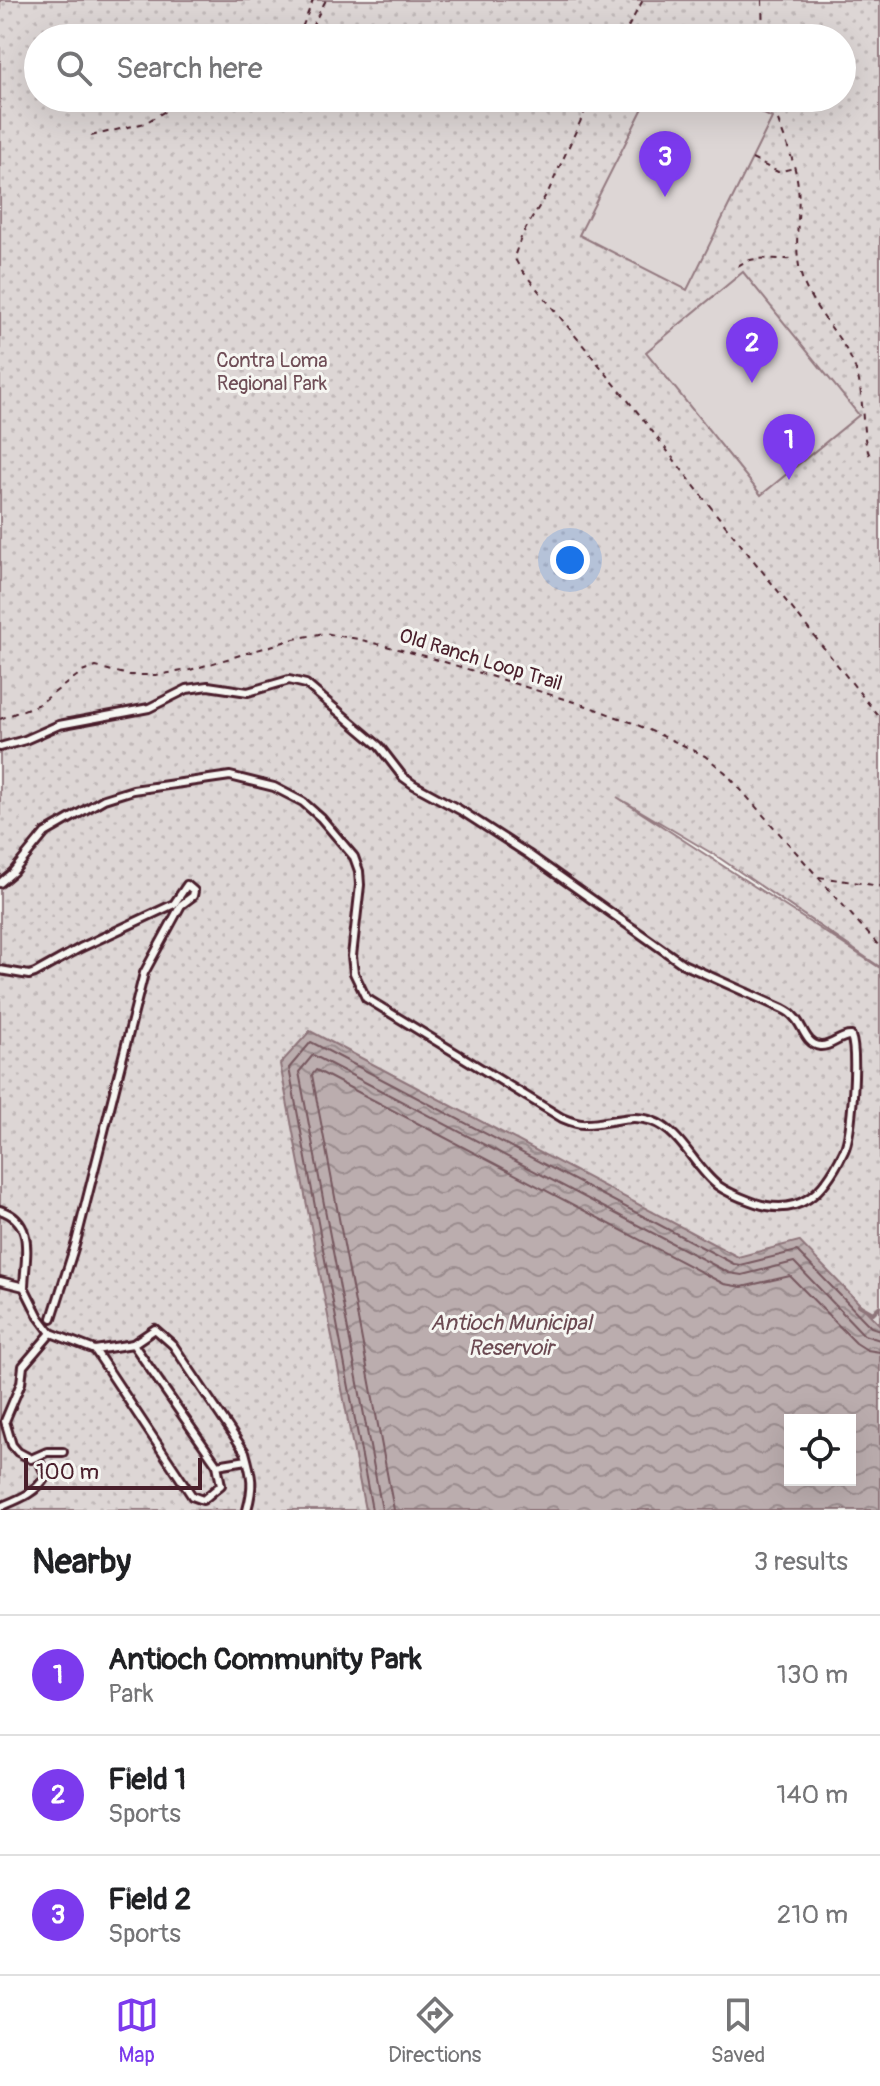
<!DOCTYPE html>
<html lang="en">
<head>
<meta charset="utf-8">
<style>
  body { margin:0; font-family:Pangolin,sans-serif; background:#f2f2f2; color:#202124 }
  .controls { position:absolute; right:24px; bottom:24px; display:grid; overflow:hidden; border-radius:0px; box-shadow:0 8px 32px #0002 }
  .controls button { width:72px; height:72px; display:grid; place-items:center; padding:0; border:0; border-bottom:2px solid #e0e0e0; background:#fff; color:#202124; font:40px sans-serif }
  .scale { position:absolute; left:24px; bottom:20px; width:178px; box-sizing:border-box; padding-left:8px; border:4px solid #4a1f2b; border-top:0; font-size:22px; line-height:28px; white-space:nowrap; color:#4a1f2b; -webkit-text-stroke:6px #f6f6f2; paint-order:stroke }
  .you { position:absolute; left:570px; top:560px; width:28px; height:28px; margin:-20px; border:6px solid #fff; border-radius:50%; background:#1a73e8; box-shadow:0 0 0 12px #1a73e833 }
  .badge { display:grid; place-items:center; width:52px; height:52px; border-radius:50%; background:#7c3aed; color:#fff; font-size:26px; font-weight:700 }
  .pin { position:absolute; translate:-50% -66px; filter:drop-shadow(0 2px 4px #0008) }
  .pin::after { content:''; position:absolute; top:42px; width:28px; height:24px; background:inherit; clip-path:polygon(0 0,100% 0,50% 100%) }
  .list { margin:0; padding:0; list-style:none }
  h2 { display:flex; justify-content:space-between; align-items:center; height:104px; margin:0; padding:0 32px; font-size:34px }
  h2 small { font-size:26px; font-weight:400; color:#757577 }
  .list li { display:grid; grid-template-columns:52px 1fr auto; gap:24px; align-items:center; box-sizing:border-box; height:120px; padding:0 32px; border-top:2px solid #e0e0e0 }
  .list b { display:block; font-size:30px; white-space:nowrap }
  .list p { margin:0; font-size:26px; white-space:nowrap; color:#757577 }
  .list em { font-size:26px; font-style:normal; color:#757577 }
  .icon { flex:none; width:44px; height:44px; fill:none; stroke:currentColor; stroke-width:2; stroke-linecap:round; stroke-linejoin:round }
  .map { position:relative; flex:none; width:880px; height:1510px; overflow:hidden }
  .search { position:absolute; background:#fff; box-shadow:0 8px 32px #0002; left:24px; right:24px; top:24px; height:88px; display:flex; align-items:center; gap:20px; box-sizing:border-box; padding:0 28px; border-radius:44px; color:#757577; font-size:30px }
  .sheet { height:464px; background:#fff }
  nav { display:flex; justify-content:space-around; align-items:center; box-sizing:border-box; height:112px; border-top:2px solid #e0e0e0; background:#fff; font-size:22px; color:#757577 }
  nav a { display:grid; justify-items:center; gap:4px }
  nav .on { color:#7c3aed }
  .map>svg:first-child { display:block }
</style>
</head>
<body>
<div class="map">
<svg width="880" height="1510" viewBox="0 0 880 1510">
  <defs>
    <pattern id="grass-dots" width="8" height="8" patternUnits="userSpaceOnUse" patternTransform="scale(2)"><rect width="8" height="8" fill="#ddd6d5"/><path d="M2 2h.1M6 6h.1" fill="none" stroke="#bfb7b7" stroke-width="1.8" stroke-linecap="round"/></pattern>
    <pattern id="water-waves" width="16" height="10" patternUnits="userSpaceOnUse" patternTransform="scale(2)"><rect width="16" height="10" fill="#bbadae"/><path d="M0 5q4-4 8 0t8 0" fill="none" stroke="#9a8c8e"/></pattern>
  </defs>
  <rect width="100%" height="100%" fill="#f6f6f2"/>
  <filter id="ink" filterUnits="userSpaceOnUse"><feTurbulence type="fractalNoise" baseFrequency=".0125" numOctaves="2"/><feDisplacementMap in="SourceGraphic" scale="16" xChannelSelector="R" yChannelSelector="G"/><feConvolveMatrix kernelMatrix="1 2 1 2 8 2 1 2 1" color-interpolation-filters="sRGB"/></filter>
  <g filter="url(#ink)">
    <!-- grass -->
    <path fill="url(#grass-dots)" stroke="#947a80" stroke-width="2" fill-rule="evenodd" d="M0,0H880V967L718,857L617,797L880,968V1510H0ZM38,38H842V98H38ZM790,1420H850V1480H790Z"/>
    <!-- pitch -->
    <g fill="#ddd6d5" stroke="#947a80" stroke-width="2">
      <path d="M648,98H733L772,118L687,290L579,235Z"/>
      <path d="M743,272L859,415L761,495L646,352Z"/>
    </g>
    <!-- water -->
    <path fill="url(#water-waves)" stroke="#8e747a" stroke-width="2" fill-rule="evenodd" d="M310,1031L738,1257L799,1241L880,1325V1510H365L280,1064ZM790,1420H850V1480H790Z"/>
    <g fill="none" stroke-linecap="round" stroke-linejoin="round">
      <!-- shore -->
      <g stroke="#77585f" stroke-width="2">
        <path d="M372,1510L289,1068L311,1042L734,1264L740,1265L797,1251L871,1327L880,1330"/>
        <path d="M382,1510L299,1072L313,1055L729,1273L742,1275L794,1262L864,1335L880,1340"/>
        <path d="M394,1510L312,1075L316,1070L724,1284L742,1287L790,1276L856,1343L867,1350L880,1352"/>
      </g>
      <!-- stream -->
      <path stroke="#8e747a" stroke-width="4" d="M859,1305L873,1313L880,1306"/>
      <!-- service casing -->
      <g stroke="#4a1f2b" stroke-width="12">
        <g id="service">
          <path d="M0,747L25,740L59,725L149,708L187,689L208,686L248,692L289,680L306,684L379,746L403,777L414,785L460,810L528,854L683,964L783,1009C787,1011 791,1013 794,1017C803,1025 805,1044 820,1046C832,1047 840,1035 851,1036C858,1053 852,1134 844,1151C824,1193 799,1220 750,1201C739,1197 727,1192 717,1185C694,1167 681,1131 652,1121C629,1113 608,1124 586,1124C578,1125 569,1121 562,1118L366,998L354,973L352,956L360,885L359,871L354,857L321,818L303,802L274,787L230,776L133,790L104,799L45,833L13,872L0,883"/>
          <path d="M0,970L29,975L35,973L80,948L174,904L187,885L194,891L193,896L181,905L144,973L76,1242L52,1318"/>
          <path d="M0,1210C36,1222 25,1256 24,1287"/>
          <path d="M0,1281L24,1287L39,1317L51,1333L95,1350"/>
          <path d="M51,1333L23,1366L21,1383L5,1421L12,1445L18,1452L31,1459L47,1452H63"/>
          <path d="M133,1344L217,1465"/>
          <path d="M247,1460L217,1465L221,1485L203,1500L192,1496L95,1350L133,1344L155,1329L173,1345L245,1452C252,1477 254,1485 247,1510"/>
          <path d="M0,1507C19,1499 35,1494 46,1476L40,1463"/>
        </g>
      </g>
      <!-- path -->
      <g stroke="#4a1f2b" stroke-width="2" stroke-dasharray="6 6" stroke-linecap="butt">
        <path d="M762,0L763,38"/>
        <path d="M298,38L313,0"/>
        <path d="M306,38L326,0"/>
        <path d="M622,38L643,0"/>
        <path d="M591,98L549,190L522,235L514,257L520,268L639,414L705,500L880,718"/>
        <path d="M771,98C778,128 795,156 798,186C801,217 792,247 802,278C814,314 846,337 857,374C865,398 860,439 871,458"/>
        <path d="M91,136L145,123L181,102L199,98"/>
        <path d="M752,159L778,172L794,168"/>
        <path d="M738,266C755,253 777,262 796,258"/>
        <path d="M0,719L39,704L82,672L96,667L129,675H156L190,670L294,639L324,633L358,639L425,656L587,706L633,723L685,746L705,756L725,772L880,947"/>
        <path d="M819,877L880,886"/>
      </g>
      <!-- service -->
      <use href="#service" stroke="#f6f6f2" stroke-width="6"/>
    </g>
  </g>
  <g text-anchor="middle" stroke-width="6" stroke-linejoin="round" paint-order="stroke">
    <!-- park labels -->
    <g font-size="20" fill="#6f4d56" stroke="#f6f6f2">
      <text x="272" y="367">Contra Loma<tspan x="272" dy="23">Regional Park</tspan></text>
    </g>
    <!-- street labels -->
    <g font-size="20" fill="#4a1f2b" stroke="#f6f6f2">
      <text transform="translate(481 659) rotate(17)" y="7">Old Ranch Loop Trail</text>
    </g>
    <!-- water labels -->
    <g font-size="22" font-style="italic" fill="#6c4a52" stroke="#f6f6f2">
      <text x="511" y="1330">Antioch Municipal<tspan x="511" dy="25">Reservoir</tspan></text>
    </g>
  </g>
</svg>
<div class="controls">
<button><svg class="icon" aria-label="locate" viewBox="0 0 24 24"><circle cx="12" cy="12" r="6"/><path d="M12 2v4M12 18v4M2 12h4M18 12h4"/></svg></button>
</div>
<div class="scale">100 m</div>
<div class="you"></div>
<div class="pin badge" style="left:789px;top:480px">1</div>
<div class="pin badge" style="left:752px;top:383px">2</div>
<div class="pin badge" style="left:665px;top:197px">3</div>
<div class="search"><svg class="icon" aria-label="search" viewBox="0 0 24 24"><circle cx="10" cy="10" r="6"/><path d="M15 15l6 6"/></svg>Search here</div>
</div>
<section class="sheet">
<h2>Nearby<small>3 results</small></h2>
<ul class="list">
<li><span class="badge">1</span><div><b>Antioch Community Park</b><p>Park</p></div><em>130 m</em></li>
<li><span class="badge">2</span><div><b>Field 1</b><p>Sports</p></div><em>140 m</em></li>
<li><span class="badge">3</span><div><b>Field 2</b><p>Sports</p></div><em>210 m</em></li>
</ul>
</section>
<nav>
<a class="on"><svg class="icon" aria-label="map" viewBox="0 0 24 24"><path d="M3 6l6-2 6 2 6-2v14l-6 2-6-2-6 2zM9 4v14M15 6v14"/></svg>Map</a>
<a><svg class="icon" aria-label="directions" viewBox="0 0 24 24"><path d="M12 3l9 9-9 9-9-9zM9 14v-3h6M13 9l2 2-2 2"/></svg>Directions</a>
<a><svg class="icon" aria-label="saved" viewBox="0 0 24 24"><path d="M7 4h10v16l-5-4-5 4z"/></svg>Saved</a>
</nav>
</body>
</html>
